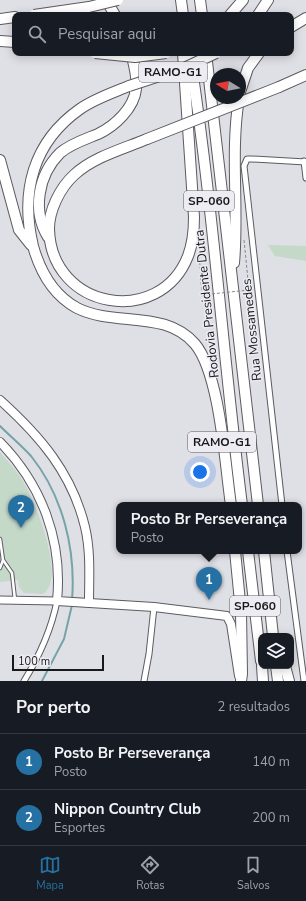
<!DOCTYPE html>
<html lang="pt">
<head>
<meta charset="utf-8">
<style>
  body { margin:0; font-family:"Nunito Sans",sans-serif; background:#242831; color:#f1f3f6 }
  .controls { position:absolute; right:12px; bottom:12px; display:grid; overflow:hidden; border-radius:8px; box-shadow:0 2px 10px #0003 }
  .controls button { width:36px; height:36px; display:grid; place-items:center; padding:0; border:0; border-bottom:1px solid #363941; background:#171b24; color:#f1f3f6; font:20px sans-serif }
  .compass { position:absolute; left:210px; top:68px; width:36px; height:36px; border-radius:50%; background:#171b24; box-shadow:0 2px 10px #0003; rotate:280deg }
  .scale { position:absolute; left:12px; bottom:10px; width:92px; box-sizing:border-box; padding-left:4px; border:2px solid #19191c; border-top:0; font-size:11px; line-height:14px; white-space:nowrap; color:#19191c; -webkit-text-stroke:3px #edecf3; paint-order:stroke }
  .you { position:absolute; left:200px; top:472px; width:14px; height:14px; margin:-10px; border:3px solid #fff; border-radius:50%; background:#1a73e8; box-shadow:0 0 0 6px #1a73e833 }
  .badge { display:grid; place-items:center; width:26px; height:26px; border-radius:50%; background:#2671a4; color:#fff; font-size:13px; font-weight:700 }
  .pin { position:absolute; translate:-50% -33px; filter:drop-shadow(0 1px 2px #0008) }
  .pin::after { content:''; position:absolute; top:21px; width:14px; height:12px; background:inherit; clip-path:polygon(0 0,100% 0,50% 100%) }
  .popup { position:absolute; left:116px; top:502px; width:186px; height:52px; box-sizing:border-box; display:grid; place-content:center; border-radius:8px; background:#171b24; filter:drop-shadow(0 1px 3px #0005); font-size:13px; white-space:nowrap; color:#9ea1a6 }
  .popup b { font-size:15px; color:#f1f3f6 }
  .popup::after { content:''; position:absolute; left:50%; top:100%; margin-left:-8px; border:8px solid transparent; border-top-color:#171b24 }
  .list { margin:0; padding:0; list-style:none }
  h2 { display:flex; justify-content:space-between; align-items:center; height:52px; margin:0; padding:0 16px; font-size:17px }
  h2 small { font-size:13px; font-weight:400; color:#9ea1a6 }
  .list li { display:grid; grid-template-columns:26px 1fr auto; gap:12px; align-items:center; box-sizing:border-box; height:56px; padding:0 16px; border-top:1px solid #363941 }
  .list b { display:block; font-size:15px; white-space:nowrap }
  .list p { margin:0; font-size:13px; white-space:nowrap; color:#9ea1a6 }
  .list em { font-size:13px; font-style:normal; color:#9ea1a6 }
  .icon { flex:none; width:22px; height:22px; fill:none; stroke:currentColor; stroke-width:2; stroke-linecap:round; stroke-linejoin:round }
  .map { position:relative; flex:none; width:306px; height:681px; overflow:hidden }
  .search { position:absolute; background:#171b24; box-shadow:0 2px 10px #0003; left:12px; right:12px; top:12px; height:44px; display:flex; align-items:center; gap:10px; box-sizing:border-box; padding:0 14px; border-radius:8px; color:#9ea1a6; font-size:15px }
  .sheet { height:164px; background:#171b24 }
  nav { display:flex; justify-content:space-around; align-items:center; box-sizing:border-box; height:56px; border-top:1px solid #363941; background:#171b24; font-size:11px; color:#9ea1a6 }
  nav a { display:grid; justify-items:center; gap:2px }
  nav .on { color:#2671a4 }
  .map>svg:first-child { display:block }
</style>
</head>
<body>
<div class="map">
<svg width="306" height="681" viewBox="0 0 306 681">
  <rect width="100%" height="100%" fill="#dfdfe6"/>
  <!-- green -->
  <g fill="#c5d9c9">
    <path d="M268,245L306,246V261L275,256Z"/>
    <path d="M0,452C8,462 17,471 23,481C35,501 67,579 43,594L24,593L19,587L18,580L0,582Z"/>
  </g>
  <g fill="none" stroke-linecap="round" stroke-linejoin="round">
    <!-- stream -->
    <g stroke="#75a4a8" stroke-width="2">
      <path d="M0,426C10,436 22,446 31,456C63,496 76,550 72,600"/>
      <path d="M42,681L64,639L72,605"/>
    </g>
    <!-- lane casing -->
    <g stroke="#5c5b61" stroke-width="4.5">
      <g id="lane">
        <path d="M0,539L3,560L0,568"/>
        <path d="M3,560L12,573L15,600"/>
      </g>
    </g>
    <!-- street casing -->
    <g stroke="#5c5b61" stroke-width="7">
      <g id="street">
        <path d="M304,161L306,178"/>
        <path d="M282,505L244,166L247,159H252L306,162"/>
        <path d="M287,551L304,681"/>
        <path d="M24,681C40,655 51,631 57,601"/>
        <path d="M144,681L149,654L154,607"/>
      </g>
    </g>
    <!-- secondary casing -->
    <g stroke="#5c5b61" stroke-width="9">
      <path id="secondary" d="M0,600L57,601"/>
    </g>
    <!-- primary casing -->
    <g stroke="#5c5b61" stroke-width="10">
      <g id="primary">
        <path d="M0,400C40,436 72,473 85,527C91,552 89,578 89,603"/>
        <path d="M0,442C42,485 63,541 57,601L154,607L227,616L231,624L239,676"/>
      </g>
    </g>
    <!-- highway casing -->
    <g stroke="#5c5b61" stroke-width="12">
      <g id="highway">
        <path d="M106,0L115,15"/>
        <path d="M181,0L183,15"/>
        <path d="M200,0L202,15"/>
        <path d="M230,15L243,0"/>
        <path d="M258,15L268,0"/>
        <path d="M0,19L15,17"/>
        <path d="M291,27L306,18"/>
        <path d="M0,41L15,42"/>
        <path d="M206,53L258,505"/>
        <path d="M190,56C213,205 223,356 242,505"/>
        <path d="M129,86C112,93 94,99 80,109C33,142 20,192 33,246C40,271 53,295 77,308C115,327 165,309 195,344C220,374 225,465 231,505"/>
        <path d="M279,87L306,75"/>
        <path d="M240,92L248,68L259,53"/>
        <path d="M147,139C123,149 93,157 74,175C60,188 49,210 49,229C51,310 160,328 188,256C193,243 194,231 194,217L183,53"/>
        <path d="M0,160L19,230L31,245"/>
        <path d="M48,237C32,211 38,175 60,153C70,144 86,139 98,134C115,126 134,108 136,89C138,78 134,64 131,53"/>
        <path d="M234,263C239,208 230,153 239,98"/>
        <path d="M235,551L241,612L242,674L241,681"/>
        <path d="M248,551L261,661"/>
        <path d="M264,551L273,636"/>
        <path d="M262,666L263,681"/>
        <path d="M276,666L278,681"/>
        <path d="M285,666L289,681"/>
      </g>
    </g>
    <!-- path -->
    <g stroke="#86868b" stroke-width="1" stroke-dasharray="3 2" stroke-linecap="butt">
      <path d="M244,240L249,290"/>
      <path d="M199,252L202,295"/>
    </g>
    <!-- lane -->
    <use href="#lane" stroke="#fff" stroke-width="2.5"/>
    <!-- street -->
    <use href="#street" stroke="#fff" stroke-width="5"/>
    <!-- secondary -->
    <use href="#secondary" stroke="#fff" stroke-width="7"/>
    <!-- primary -->
    <use href="#primary" stroke="#fff" stroke-width="8"/>
    <!-- highway -->
    <use href="#highway" stroke="#fff" stroke-width="10"/>
    <!-- highway-bridge casing -->
    <g stroke="#5c5b61" stroke-width="12" stroke-linecap="butt">
      <g id="highway-bridge">
        <path d="M34,15L89,7L118,0"/>
        <path d="M95,53L135,57L166,53"/>
        <path d="M129,86L184,68L216,53"/>
        <path d="M147,139L279,87"/>
      </g>
    </g>
    <!-- path-bridge -->
    <path stroke="#86868b" stroke-width="1" stroke-dasharray="3 2" stroke-linecap="butt" d="M202,295L249,290"/>
    <!-- highway-bridge -->
    <use href="#highway-bridge" stroke="#fff" stroke-width="10"/>
  </g>
  <g text-anchor="middle" stroke-width="3" stroke-linejoin="round" paint-order="stroke">
    <!-- shield labels -->
    <g fill="#edecf3" stroke="#59585c" stroke-width="1">
      <rect x="139" y="62" width="68" height="20" rx="3"/>
      <rect x="184" y="191" width="50" height="20" rx="3"/>
      <rect x="188" y="432" width="68" height="20" rx="3"/>
      <rect x="230" y="596" width="50" height="20" rx="3"/>
    </g>
    <g font-size="12" font-weight="bold" fill="#19191c">
      <text x="173" y="76">RAMO-G1</text>
      <text x="209" y="205">SP-060</text>
      <text x="222" y="446">RAMO-G1</text>
      <text x="255" y="610">SP-060</text>
    </g>
    <!-- street labels -->
    <g font-size="13" fill="#19191c" stroke="#edecf3">
      <text transform="translate(206 304) rotate(-96)" y="5">Rodovia Presidente Dutra</text>
      <text transform="translate(251 330) rotate(-96)" y="5">Rua Mossamedes</text>
    </g>
  </g>
</svg>
<div class="controls">
<button><svg class="icon" aria-label="layers" viewBox="0 0 24 24"><path d="M12 4l9 5-9 5-9-5zM3 14l9 5 9-5"/></svg></button>
</div>
<svg class="compass" viewBox="-18 -18 36 36"><path d="M0-13l5 13h-10z" fill="#e53935"/><path d="M0 13l5-13h-10z" fill="#9ea1a6"/></svg>
<div class="scale">100 m</div>
<div class="you"></div>
<div class="pin badge" style="left:209px;top:600px">1</div>
<div class="popup"><b>Posto Br Perseverança</b>Posto</div>
<div class="pin badge" style="left:21px;top:528px">2</div>
<div class="search"><svg class="icon" aria-label="search" viewBox="0 0 24 24"><circle cx="10" cy="10" r="6"/><path d="M15 15l6 6"/></svg>Pesquisar aqui</div>
</div>
<section class="sheet">
<h2>Por perto<small>2 resultados</small></h2>
<ul class="list">
<li><span class="badge">1</span><div><b>Posto Br Perseverança</b><p>Posto</p></div><em>140 m</em></li>
<li><span class="badge">2</span><div><b>Nippon Country Club</b><p>Esportes</p></div><em>200 m</em></li>
</ul>
</section>
<nav>
<a class="on"><svg class="icon" aria-label="map" viewBox="0 0 24 24"><path d="M3 6l6-2 6 2 6-2v14l-6 2-6-2-6 2zM9 4v14M15 6v14"/></svg>Mapa</a>
<a><svg class="icon" aria-label="directions" viewBox="0 0 24 24"><path d="M12 3l9 9-9 9-9-9zM9 14v-3h6M13 9l2 2-2 2"/></svg>Rotas</a>
<a><svg class="icon" aria-label="saved" viewBox="0 0 24 24"><path d="M7 4h10v16l-5-4-5 4z"/></svg>Salvos</a>
</nav>
</body>
</html>
